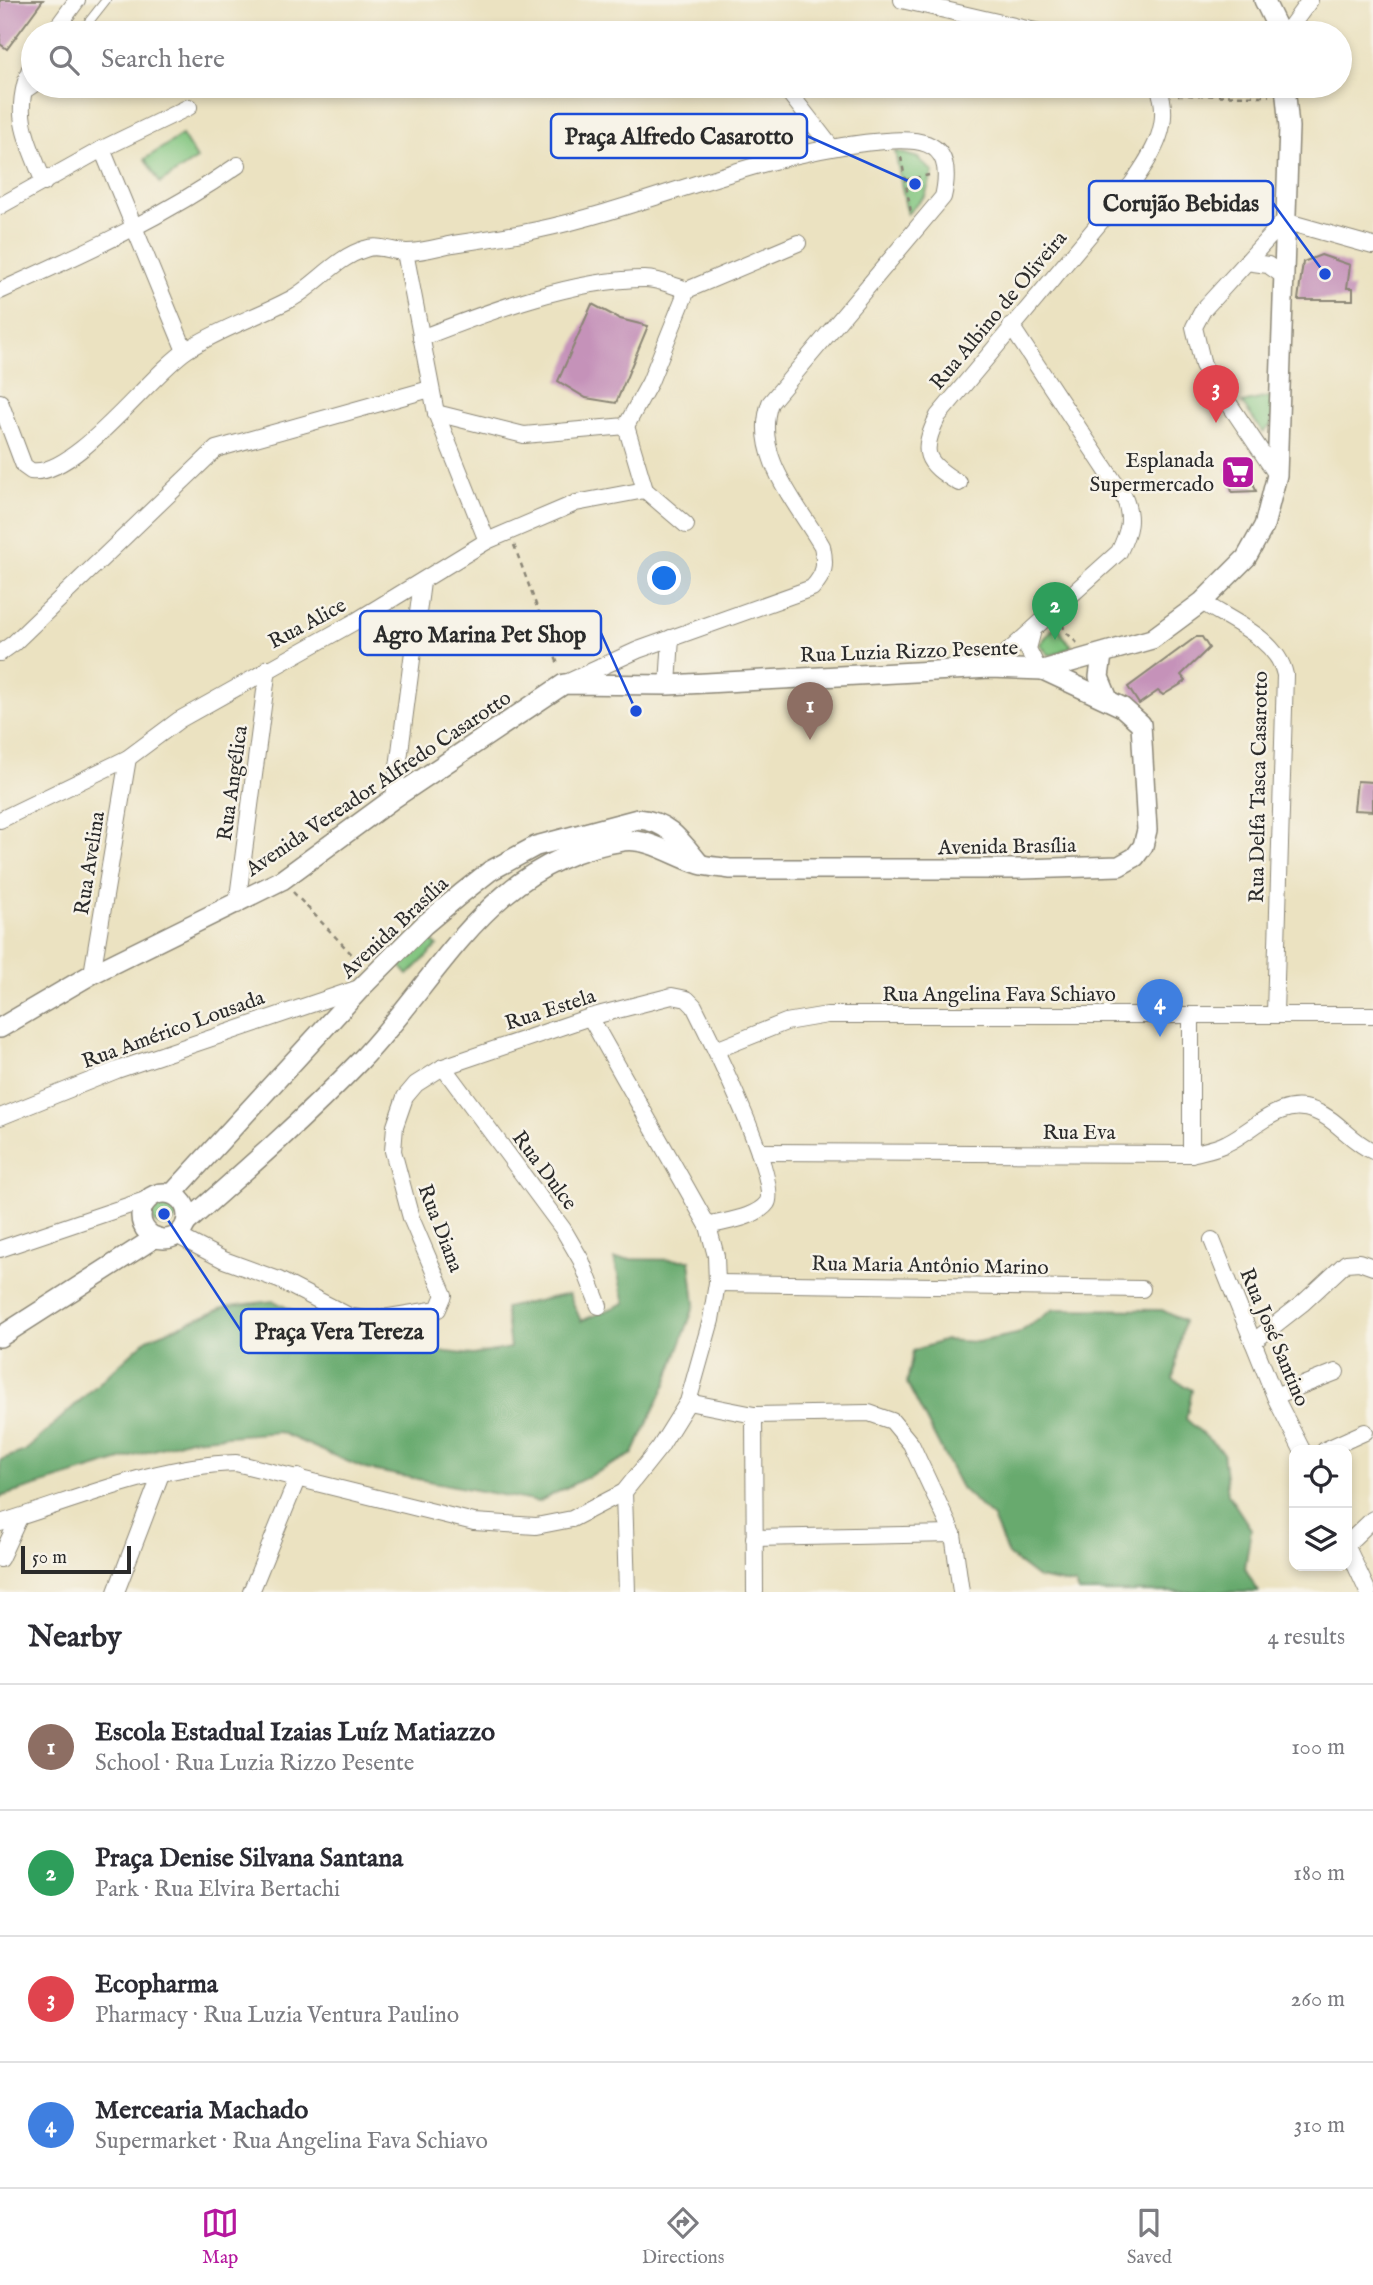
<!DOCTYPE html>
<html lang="en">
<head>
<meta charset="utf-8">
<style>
  body { margin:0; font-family:"IM FELL English",serif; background:#f2f2f3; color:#2b2b33 }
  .controls { position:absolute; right:21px; bottom:21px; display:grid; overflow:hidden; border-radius:14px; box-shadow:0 4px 10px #0003 }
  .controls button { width:63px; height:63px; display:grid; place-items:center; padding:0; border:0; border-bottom:2px solid #e1e1e2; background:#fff; color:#2b2b33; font:35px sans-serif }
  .scale { position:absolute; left:21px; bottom:18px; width:110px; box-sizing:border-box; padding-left:7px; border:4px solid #2b2b2b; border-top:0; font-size:19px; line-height:24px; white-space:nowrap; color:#2b2b2b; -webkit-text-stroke:5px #f7f3e8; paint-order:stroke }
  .you { position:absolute; left:665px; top:579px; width:24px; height:24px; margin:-18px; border:5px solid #fff; border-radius:50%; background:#1a73e8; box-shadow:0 0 0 10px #1a73e833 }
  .badge { display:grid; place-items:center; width:46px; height:46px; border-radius:50%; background:#b5179e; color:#fff; font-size:23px; font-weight:700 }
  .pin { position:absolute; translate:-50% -58px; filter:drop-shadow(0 2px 4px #0008) }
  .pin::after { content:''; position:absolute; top:37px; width:24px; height:21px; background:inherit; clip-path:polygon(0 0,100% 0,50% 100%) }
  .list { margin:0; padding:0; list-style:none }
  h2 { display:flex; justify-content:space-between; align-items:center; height:91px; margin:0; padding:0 28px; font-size:30px }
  h2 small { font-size:23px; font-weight:400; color:#7c7c81 }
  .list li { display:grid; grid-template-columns:46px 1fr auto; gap:21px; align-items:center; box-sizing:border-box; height:126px; padding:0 28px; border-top:2px solid #e1e1e2 }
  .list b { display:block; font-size:26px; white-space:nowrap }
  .list p { margin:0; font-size:23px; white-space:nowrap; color:#7c7c81 }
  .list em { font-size:23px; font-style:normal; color:#7c7c81 }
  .icon { flex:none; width:38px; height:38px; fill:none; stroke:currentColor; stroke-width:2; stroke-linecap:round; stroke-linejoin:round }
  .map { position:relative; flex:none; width:1373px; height:1592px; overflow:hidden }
  .search { position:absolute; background:#fff; box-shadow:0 4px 10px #0003; left:21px; right:21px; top:21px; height:77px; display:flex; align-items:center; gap:18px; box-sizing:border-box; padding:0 24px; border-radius:38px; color:#7c7c81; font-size:26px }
  .sheet { height:595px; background:#fff }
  nav { display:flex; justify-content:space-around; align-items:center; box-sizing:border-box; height:98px; border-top:2px solid #e1e1e2; background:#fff; font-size:19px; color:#7c7c81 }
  nav a { display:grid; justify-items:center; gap:4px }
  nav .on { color:#b5179e }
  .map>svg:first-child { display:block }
</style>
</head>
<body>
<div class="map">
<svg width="1373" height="1592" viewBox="0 0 1373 1592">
  <rect width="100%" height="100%" fill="#f7f3e8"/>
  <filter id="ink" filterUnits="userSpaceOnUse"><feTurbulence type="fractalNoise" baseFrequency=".0143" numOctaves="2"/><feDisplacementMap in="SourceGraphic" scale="14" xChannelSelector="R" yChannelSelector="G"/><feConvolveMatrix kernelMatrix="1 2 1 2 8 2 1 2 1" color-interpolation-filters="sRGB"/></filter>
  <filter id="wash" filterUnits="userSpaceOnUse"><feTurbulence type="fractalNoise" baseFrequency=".00686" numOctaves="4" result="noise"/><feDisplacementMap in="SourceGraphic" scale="28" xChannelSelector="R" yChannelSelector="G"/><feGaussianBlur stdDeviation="1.57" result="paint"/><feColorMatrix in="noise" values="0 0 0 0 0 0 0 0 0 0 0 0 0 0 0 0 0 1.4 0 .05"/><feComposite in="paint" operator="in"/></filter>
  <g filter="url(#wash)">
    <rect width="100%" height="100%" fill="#ebe2c1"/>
    <!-- green -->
    <g fill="#81c57f" stroke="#567855" stroke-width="2">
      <path d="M182,135L197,159L160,183L145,159Z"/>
      <path d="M895,151L918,158L933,172L925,196L907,214Z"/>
      <path d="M1273,396L1272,425L1263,432L1242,403Z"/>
      <path d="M1058,623L1063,636L1072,646L1053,655L1048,654L1040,644Z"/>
      <path d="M424,933L437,946L408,975L396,961Z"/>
      <circle cx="164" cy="1213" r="13"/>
    </g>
    <!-- forest -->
    <g fill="#68aa6e" stroke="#4a6a4c" stroke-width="2">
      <path d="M614,1259L690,1260L695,1304L666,1384L633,1454L538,1502L365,1469L279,1432L190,1439L0,1497V1460L25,1451L147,1339L228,1306L274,1301L350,1341L473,1355L510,1348L505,1308L569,1294L581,1321L625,1303Z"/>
      <path d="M1054,1309L1162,1310L1184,1321L1173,1379L1192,1390L1186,1419L1223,1452L1228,1494L1251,1529L1245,1568L1258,1592H1079L1076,1585L1038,1578L1008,1555L993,1518L961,1488L907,1383L913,1351L945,1340L977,1342L1017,1334Z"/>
    </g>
    <g id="blocks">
      <!-- building -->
      <g fill="#c592b9">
        <path d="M0,0H43L7,49L0,44Z"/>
        <path d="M1321,255L1350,265L1347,288H1353V300H1298L1303,262Z"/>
        <path d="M592,304L620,319L648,326L616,403L586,398L558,381Z"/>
        <path d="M1241,456L1251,477L1256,491L1232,492L1226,468Z"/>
        <path d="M1196,637H1202L1209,648L1181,675L1186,681L1163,695L1158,691L1139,704L1128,687Z"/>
        <path d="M1357,781L1373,782V811L1354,810Z"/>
      </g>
    </g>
  </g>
  <g filter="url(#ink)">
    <use href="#blocks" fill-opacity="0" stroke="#8b8676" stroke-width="2"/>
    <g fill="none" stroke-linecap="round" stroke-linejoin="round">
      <!-- service casing -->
      <g stroke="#8b8676" stroke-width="10">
        <g id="service">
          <path d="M80,33L106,0"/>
          <path d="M25,95L38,86"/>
        </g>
      </g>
      <!-- minor casing -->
      <g stroke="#8b8676" stroke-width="18">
        <g id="minor">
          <path d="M902,0L1044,33"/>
          <path d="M53,33L77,0"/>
          <path d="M1286,33L1310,0"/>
          <path d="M33,61C11,114 25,133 44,183"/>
          <path d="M784,86L831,147"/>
          <path d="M102,149L185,351"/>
          <path d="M0,206L102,149L189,107"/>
          <path d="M405,252L436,413L487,541"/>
          <path d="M1246,262L1268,265L1282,275"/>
          <path d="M0,291C84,253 162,218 238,165"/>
          <path d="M421,338C487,312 574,279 645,279C658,279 674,286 687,290"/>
          <path d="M0,402L24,466L31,471C75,478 150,374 187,350C219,329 257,317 291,299C316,285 337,257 365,249C379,244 392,252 407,252C422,252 438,247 453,244C481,240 509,236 537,230C646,207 753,156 864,143C910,138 958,132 943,197L770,403C752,455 797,503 822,546C826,565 825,574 812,588L638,650L566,683"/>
          <path d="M436,413L524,435L626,426L650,382L687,290L798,243"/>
          <path d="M626,426L645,490"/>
          <path d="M1277,475L1203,365L1194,327L1203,310L1284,221L1373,246"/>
          <path d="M959,483C924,462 920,453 938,416L1132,184C1153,153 1173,124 1158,86"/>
          <path d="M645,490L686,525"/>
          <path d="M1202,602C1231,621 1278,639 1285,675L1275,1013"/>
          <path d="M1033,630L1028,649L1036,665L1043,670"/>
          <path d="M0,653L14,643L216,449L430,389"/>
          <path d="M990,668L1119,552C1129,531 1133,519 1124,497L1011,326"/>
          <path d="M668,685L671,638"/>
          <path d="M394,798L422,582"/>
          <path d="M0,820L128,758L179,720L356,621L487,541L576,503L645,490"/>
          <path d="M237,905L268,668"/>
          <path d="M92,974L128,758"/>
          <path d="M716,1050L786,1022L827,1015H1373"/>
          <path d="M443,1067L563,1229L581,1260L599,1306"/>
          <path d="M0,1117L117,1070L362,987"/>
          <path d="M759,1152L1191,1154C1202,1151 1216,1149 1227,1143C1256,1129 1280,1097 1315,1111C1337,1119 1351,1142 1373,1151"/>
          <path d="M1191,1154V1015"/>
          <path d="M176,1235L224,1260L279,1280L349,1316L371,1320L438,1309L444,1295L411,1218L393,1151L395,1126L405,1097L416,1084L443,1067L590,1017L672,996L687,999L694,1006C708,1034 782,1182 767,1203C756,1218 725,1221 708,1226"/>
          <path d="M1212,1240L1276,1399L1302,1450"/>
          <path d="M0,1249L148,1199"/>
          <path d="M717,1283L1142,1289"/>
          <path d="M1253,1342L1303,1303L1346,1263L1359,1262L1373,1267"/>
          <path d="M1275,1396L1336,1372"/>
          <path d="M688,1402L754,1415L869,1413L892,1421L911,1444L953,1534L961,1592"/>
          <path d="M754,1415L755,1592"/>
          <path d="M1325,1450L1365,1432"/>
          <path d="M624,1492L627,1592"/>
          <path d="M0,1523C76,1500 156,1465 236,1463L474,1522L536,1526L572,1519L624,1492L660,1447L688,1402L711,1320L717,1283L716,1256L708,1226L590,1017"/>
          <path d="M754,1538L953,1534"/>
          <path d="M1347,1544L1373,1519"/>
          <path d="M1347,1547L1368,1592"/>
          <path d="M0,1559L19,1518"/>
          <path d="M116,1592L161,1474"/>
          <path d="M251,1592L298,1477"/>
        </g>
      </g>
      <!-- tertiary casing -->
      <g stroke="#8b8676" stroke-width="22">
        <g id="tertiary">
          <path d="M1264,0L1280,33"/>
          <path d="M1102,655L1099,677L1108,699"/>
          <path d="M0,1028L92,974L282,880L394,798L564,684L668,685L990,668L1043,670L1152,639L1202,602L1246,558L1264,526L1277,475L1289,127L1285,86"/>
          <circle cx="164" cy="1216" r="23"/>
          <path d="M172,1194L362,987L424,925L462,893L490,871L536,846L638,819C668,821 681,841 699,863"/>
          <path d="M186,1223C246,1170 305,1118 361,1060C443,974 490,860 623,841C647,837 676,857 699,864C708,867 720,867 730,869H1023L1119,866L1135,857L1143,846L1147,830L1141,724L1122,707L1043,670"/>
          <path d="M0,1337L156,1237"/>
        </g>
      </g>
      <!-- path -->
      <g stroke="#8b8676" stroke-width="2.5" stroke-dasharray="5 5" stroke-linecap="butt">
        <path d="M1178,95L1269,96"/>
        <path d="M901,157L911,212"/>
        <path d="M905,180L929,175"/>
        <path d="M514,545L559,667"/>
        <path d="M1063,624L1064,630L1077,643"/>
        <path d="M293,892L361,964"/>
      </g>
      <!-- service -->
      <use href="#service" stroke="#fff" stroke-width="8"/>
      <!-- minor -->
      <use href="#minor" stroke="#fff" stroke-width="16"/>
      <!-- tertiary -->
      <use href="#tertiary" stroke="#fff" stroke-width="19"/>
    </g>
  </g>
  <!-- icons -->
  <defs>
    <g id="supermarket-square" transform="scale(1.75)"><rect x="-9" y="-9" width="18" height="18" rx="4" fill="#b5179e" stroke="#f7f3e8"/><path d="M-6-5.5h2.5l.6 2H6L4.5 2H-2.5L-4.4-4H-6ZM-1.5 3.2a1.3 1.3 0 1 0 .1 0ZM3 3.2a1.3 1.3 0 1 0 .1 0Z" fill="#fff"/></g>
  </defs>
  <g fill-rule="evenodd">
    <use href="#supermarket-square" x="1238" y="472"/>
  </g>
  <g text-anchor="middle" stroke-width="5" stroke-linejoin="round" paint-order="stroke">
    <!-- street labels -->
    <g font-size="21" fill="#2b2b2b" stroke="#f7f3e8">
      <text transform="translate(998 310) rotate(-50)" y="7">Rua Albino de Oliveira</text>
      <text transform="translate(307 623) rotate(-28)" y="7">Rua Alice</text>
      <text transform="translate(909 651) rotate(-2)" y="7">Rua Luzia Rizzo Pesente</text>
      <text transform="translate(232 783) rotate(-82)" y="7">Rua Angélica</text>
      <text transform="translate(378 783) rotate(-34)" y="7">Avenida Vereador Alfredo Casarotto</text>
      <text transform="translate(1258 787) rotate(-89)" y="7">Rua Delfa Tasca Casarotto</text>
      <text transform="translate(1007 846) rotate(-1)" y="7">Avenida Brasília</text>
      <text transform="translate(89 863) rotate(-81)" y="7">Rua Avelina</text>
      <text transform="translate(394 927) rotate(-43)" y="7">Avenida Brasília</text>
      <text x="999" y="1001">Rua Angelina Fava Schiavo</text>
      <text transform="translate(550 1009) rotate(-18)" y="7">Rua Estela</text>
      <text transform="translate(173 1029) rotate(-20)" y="7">Rua Américo Lousada</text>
      <text x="1079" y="1139">Rua Eva</text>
      <text transform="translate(545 1170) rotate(53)" y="7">Rua Dulce</text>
      <text transform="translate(441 1228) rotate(69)" y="7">Rua Diana</text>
      <text transform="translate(930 1265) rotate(1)" y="7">Rua Maria Antônio Marino</text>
      <text transform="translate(1275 1337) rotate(67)" y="7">Rua José Santino</text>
    </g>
    <!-- poi labels -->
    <g font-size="21" fill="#2b2b2b" stroke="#f7f3e8" text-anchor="end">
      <text x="1214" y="467">Esplanada<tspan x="1214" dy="24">Supermercado</tspan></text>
    </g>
  </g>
  <!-- callouts -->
  <path fill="none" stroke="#1d4ed8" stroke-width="2.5" d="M915 184L807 136M1325 274L1273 203M636 711L601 633M164 1214L241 1331"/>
  <g fill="#1d4ed8" stroke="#f7f3e8" stroke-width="2.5">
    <circle cx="915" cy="184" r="7"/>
    <circle cx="1325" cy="274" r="7"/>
    <circle cx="636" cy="711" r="7"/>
    <circle cx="164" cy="1214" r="7"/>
  </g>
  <g fill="#f7f3e8" stroke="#1d4ed8" stroke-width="2.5">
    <rect x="551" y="114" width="256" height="44" rx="7"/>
    <rect x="1089" y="181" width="184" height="44" rx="7"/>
    <rect x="360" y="611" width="241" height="44" rx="7"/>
    <rect x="241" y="1309" width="197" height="44" rx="7"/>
  </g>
  <g font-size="23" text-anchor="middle" font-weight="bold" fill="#2b2b2b">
    <text x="679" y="144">Praça Alfredo Casarotto</text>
    <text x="1181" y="211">Corujão Bebidas</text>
    <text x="480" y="642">Agro Marina Pet Shop</text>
    <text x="339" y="1339">Praça Vera Tereza</text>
  </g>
</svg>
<div class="controls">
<button><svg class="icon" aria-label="locate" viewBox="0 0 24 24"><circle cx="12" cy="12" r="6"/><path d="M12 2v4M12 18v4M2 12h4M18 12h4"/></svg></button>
<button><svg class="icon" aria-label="layers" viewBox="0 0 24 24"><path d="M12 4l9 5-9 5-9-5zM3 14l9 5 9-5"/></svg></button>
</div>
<div class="scale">50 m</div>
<div class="you"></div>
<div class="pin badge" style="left:810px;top:740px;background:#8d6e63">1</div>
<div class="pin badge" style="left:1055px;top:640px;background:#2e9e5b">2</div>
<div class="pin badge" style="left:1216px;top:423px;background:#e0444e">3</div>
<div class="pin badge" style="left:1160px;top:1037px;background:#3f7fe0">4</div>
<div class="search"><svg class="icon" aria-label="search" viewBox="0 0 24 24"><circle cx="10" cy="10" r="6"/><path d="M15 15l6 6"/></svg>Search here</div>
</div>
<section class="sheet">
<h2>Nearby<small>4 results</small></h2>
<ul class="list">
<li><span class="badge" style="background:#8d6e63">1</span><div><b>Escola Estadual Izaias Luíz Matiazzo</b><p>School · Rua Luzia Rizzo Pesente</p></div><em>100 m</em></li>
<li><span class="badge" style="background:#2e9e5b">2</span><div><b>Praça Denise Silvana Santana</b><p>Park · Rua Elvira Bertachi</p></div><em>180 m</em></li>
<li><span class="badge" style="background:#e0444e">3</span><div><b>Ecopharma</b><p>Pharmacy · Rua Luzia Ventura Paulino</p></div><em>260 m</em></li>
<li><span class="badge" style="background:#3f7fe0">4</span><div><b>Mercearia Machado</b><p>Supermarket · Rua Angelina Fava Schiavo</p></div><em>310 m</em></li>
</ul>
</section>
<nav>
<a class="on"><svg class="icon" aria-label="map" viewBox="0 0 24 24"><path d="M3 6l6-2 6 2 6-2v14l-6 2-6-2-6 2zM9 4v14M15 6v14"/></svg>Map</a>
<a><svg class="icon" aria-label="directions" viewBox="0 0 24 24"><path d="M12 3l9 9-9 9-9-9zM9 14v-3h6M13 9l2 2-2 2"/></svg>Directions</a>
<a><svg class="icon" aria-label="saved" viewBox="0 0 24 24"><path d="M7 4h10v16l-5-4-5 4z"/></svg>Saved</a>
</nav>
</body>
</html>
